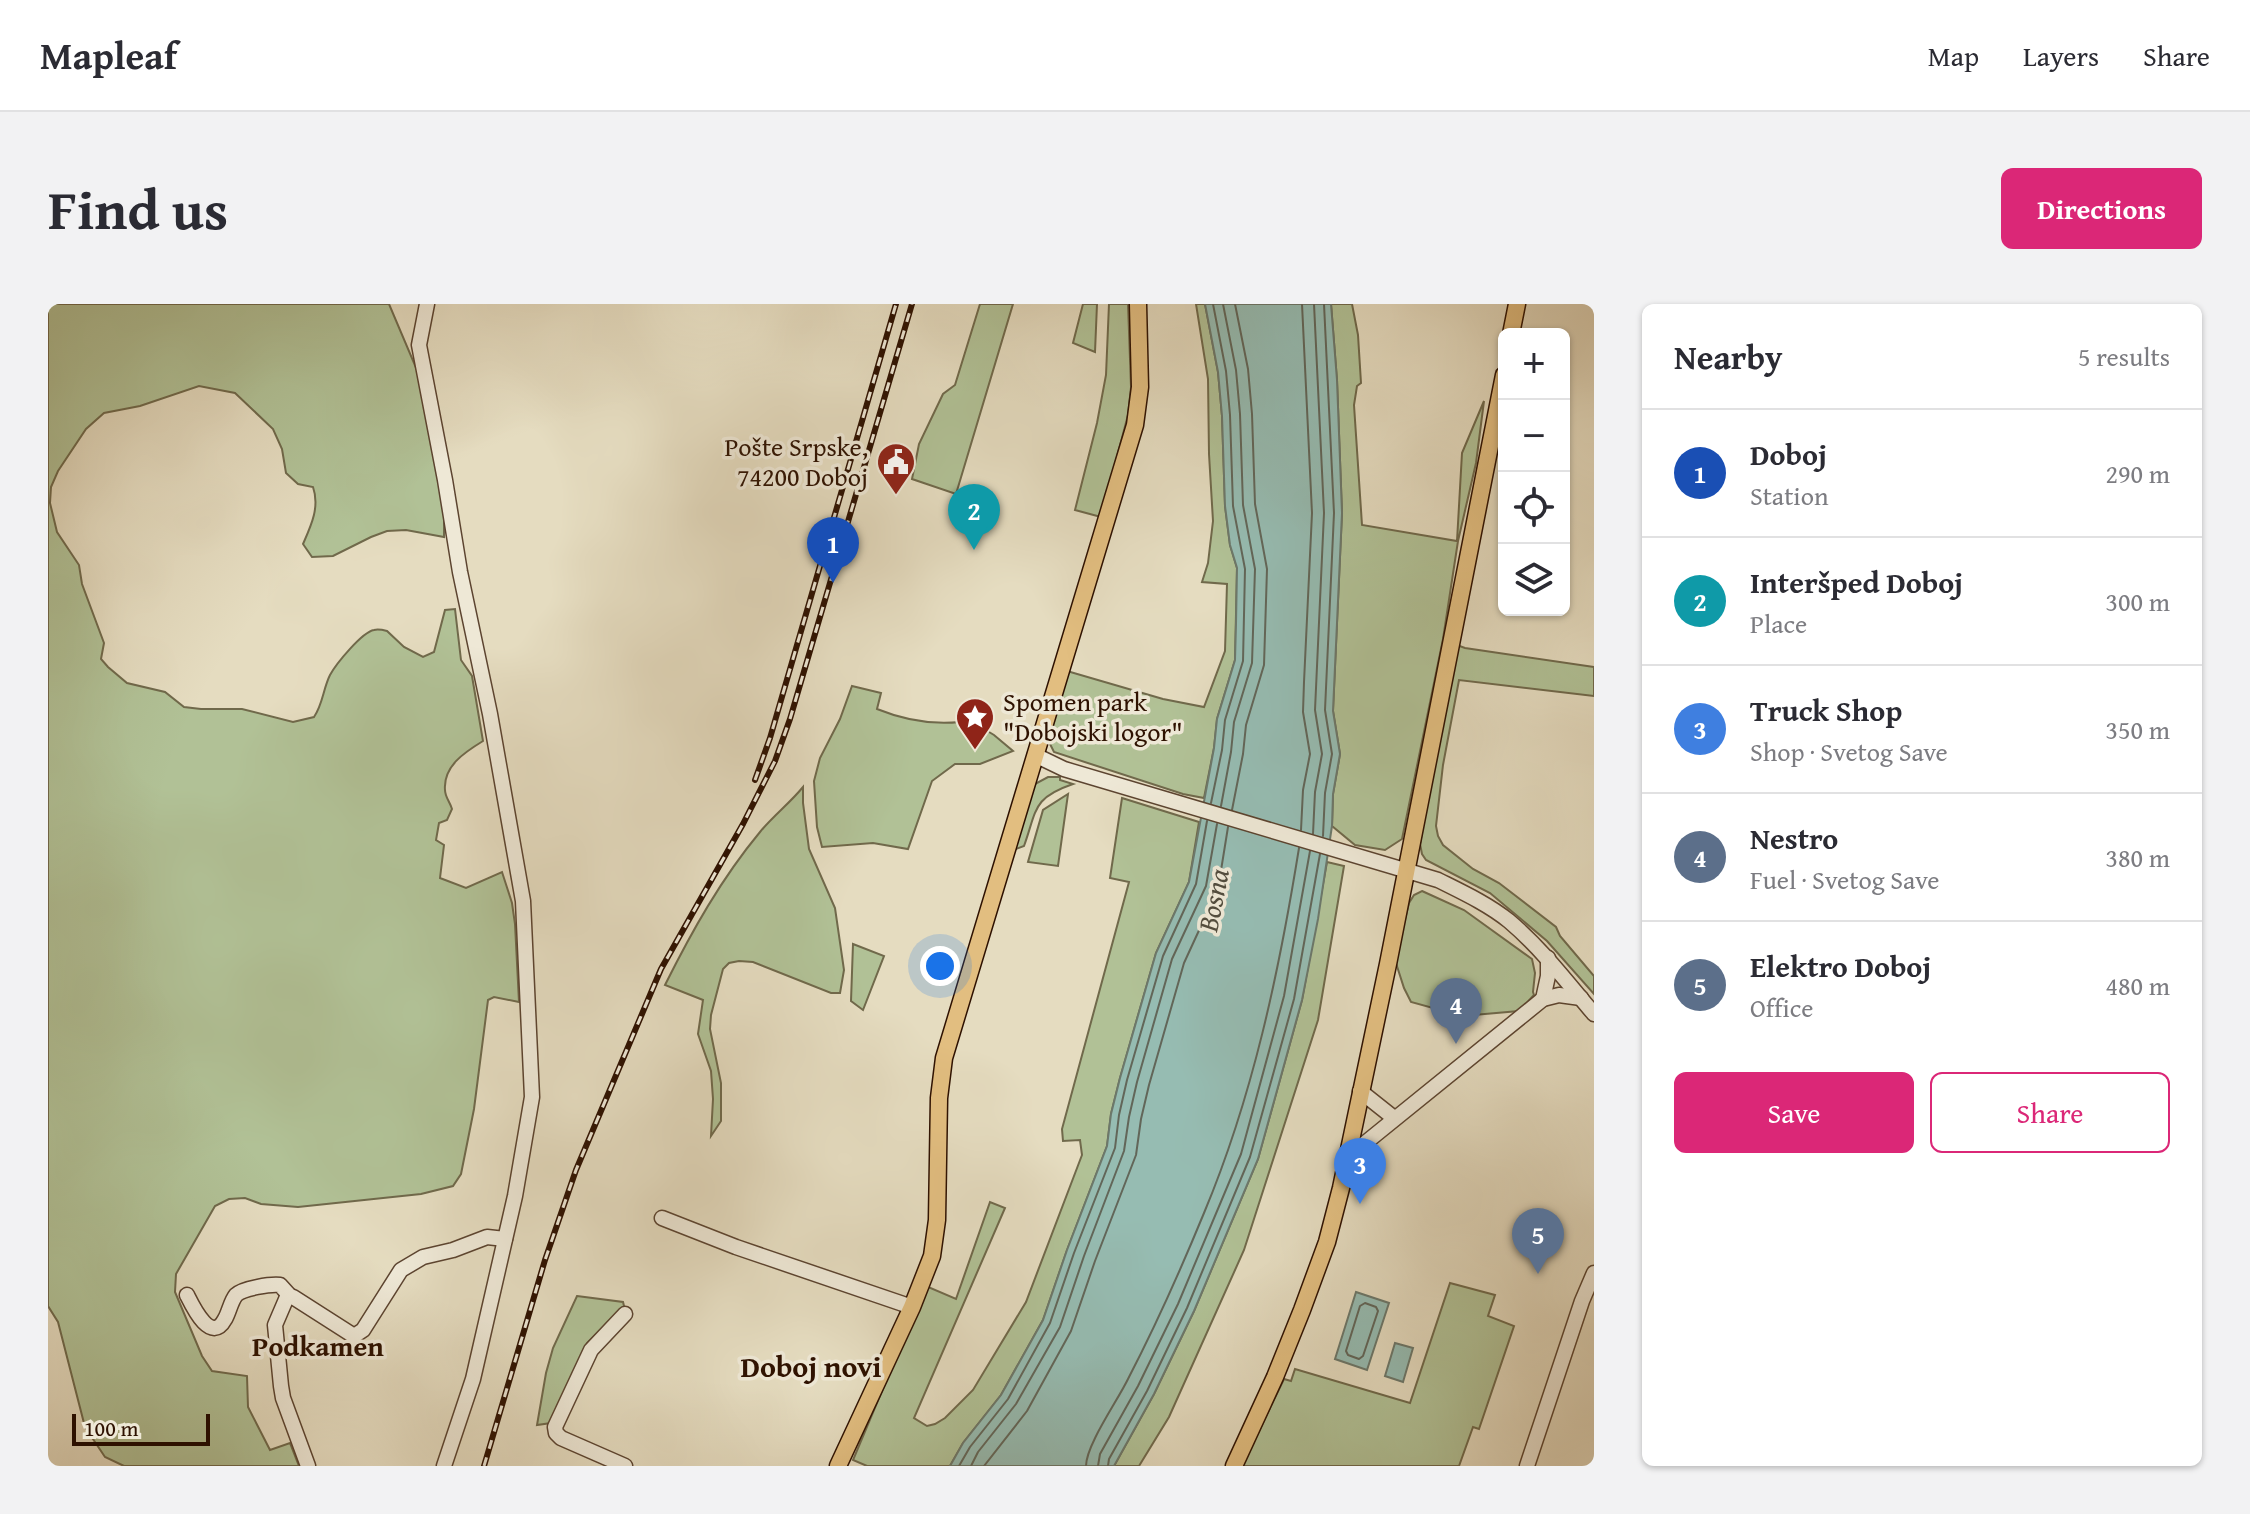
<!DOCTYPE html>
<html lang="en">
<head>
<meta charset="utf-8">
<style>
  body { margin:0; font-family:"Gentium Book Plus",serif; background:#f2f2f3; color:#2b2b33 }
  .controls { position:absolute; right:24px; top:24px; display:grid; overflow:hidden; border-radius:12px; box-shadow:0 2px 6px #0004 }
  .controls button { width:72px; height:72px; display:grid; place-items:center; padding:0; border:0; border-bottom:2px solid #e1e1e2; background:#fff; color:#2b2b33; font:40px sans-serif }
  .scale { position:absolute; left:24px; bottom:20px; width:138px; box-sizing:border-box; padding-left:8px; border:4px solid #2e1100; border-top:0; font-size:22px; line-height:28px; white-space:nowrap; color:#2e1100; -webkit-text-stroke:6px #eee8d6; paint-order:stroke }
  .you { position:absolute; left:892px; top:662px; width:28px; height:28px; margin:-20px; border:6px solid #fff; border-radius:50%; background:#1a73e8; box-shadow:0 0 0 12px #1a73e833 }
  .badge { display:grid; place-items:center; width:52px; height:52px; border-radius:50%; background:#db2777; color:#fff; font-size:26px; font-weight:700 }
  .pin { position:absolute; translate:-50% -66px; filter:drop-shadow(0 2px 4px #0008) }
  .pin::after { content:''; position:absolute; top:42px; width:28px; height:24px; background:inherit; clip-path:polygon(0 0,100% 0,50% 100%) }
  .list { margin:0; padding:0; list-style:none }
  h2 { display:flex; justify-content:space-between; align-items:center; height:104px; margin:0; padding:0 32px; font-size:34px }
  h2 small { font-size:26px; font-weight:400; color:#7c7c81 }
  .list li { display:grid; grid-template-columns:52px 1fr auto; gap:24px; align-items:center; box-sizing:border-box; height:128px; padding:0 32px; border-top:2px solid #e1e1e2 }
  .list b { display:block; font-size:30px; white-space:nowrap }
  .list p { margin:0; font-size:26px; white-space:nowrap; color:#7c7c81 }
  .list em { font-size:26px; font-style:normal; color:#7c7c81 }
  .actions { display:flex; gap:16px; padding:24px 32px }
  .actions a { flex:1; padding:18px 0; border:2px solid #db2777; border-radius:12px; text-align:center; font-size:28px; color:#db2777 }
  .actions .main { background:#db2777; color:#fff }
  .icon { flex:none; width:44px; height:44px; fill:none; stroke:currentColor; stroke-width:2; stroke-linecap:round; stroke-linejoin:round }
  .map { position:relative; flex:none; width:1546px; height:1162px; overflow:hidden; border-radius:12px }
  header { display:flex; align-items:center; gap:48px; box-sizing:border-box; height:112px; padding:0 40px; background:#fff; border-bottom:2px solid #e1e1e2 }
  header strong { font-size:38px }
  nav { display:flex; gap:44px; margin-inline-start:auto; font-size:28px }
  .intro { display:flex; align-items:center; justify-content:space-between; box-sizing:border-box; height:192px; padding:0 48px }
  h1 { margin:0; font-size:56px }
  .button { padding:20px 36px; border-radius:12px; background:#db2777; color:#fff; font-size:28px; font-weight:700 }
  main { display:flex; gap:48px; padding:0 48px }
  aside { flex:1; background:#fff; border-radius:12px; box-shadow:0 2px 6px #0004 }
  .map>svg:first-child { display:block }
</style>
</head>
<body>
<header>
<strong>Mapleaf</strong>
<nav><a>Map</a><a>Layers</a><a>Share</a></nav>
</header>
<div class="intro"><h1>Find us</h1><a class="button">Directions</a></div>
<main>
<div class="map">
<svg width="1546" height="1162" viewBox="0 0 1546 1162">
  <rect width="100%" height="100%" fill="#e5dcc0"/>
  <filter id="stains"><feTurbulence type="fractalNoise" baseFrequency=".0025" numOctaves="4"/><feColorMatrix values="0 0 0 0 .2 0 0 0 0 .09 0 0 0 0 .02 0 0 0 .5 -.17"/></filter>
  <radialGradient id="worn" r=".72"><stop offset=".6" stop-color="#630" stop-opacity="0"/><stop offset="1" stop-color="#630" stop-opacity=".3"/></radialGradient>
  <!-- green -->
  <g fill="#b1c196" stroke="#70694b" stroke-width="2">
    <path d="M0,0H341L369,66L381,120L396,209V233L358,226L339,227L323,233L285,252L264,253L255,240C263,222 272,203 265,183L250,180L238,169L234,145L225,125L187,89L151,82L92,102L56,109L38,125L10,167L3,183L2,199L9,228L31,261L34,280L56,339L53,355L60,363L79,379L117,388L136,403L153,405H194L245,418L266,413C275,400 275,385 282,371C288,360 314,328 326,326C330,325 335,326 339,327L356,343L375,353L386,348L397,306L407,305L413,356L424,372L435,437C417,448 395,462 397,486C397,493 402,498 404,505L399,516L391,519L388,536L396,541L392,574L418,584L454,568L464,599L467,620L471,698L446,693L440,696L426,805L413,870L405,882L373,890L250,903L213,900L197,894L181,895L167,902L128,970L127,988L154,1052L164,1067L199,1072L200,1103L222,1146L242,1139L251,1162H76L57,1153L37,1123L10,1018L0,1002Z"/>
    <path d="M932,0H965L908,190L864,175L871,140L895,90L907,81Z"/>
    <path d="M1035,0H1049L1047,48L1025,39Z"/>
    <path d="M1061,0H1080L1083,83L1080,111L1053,213L1027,206L1049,119L1058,71Z"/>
    <path d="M1148,0H1157L1170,68L1174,112L1177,202L1182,241L1189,264L1187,356L1169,415L1166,444L1156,494L1135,490L1006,448L1002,440V431L1019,367L1115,395L1156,403L1177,347L1179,280L1154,278L1160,259L1165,217L1161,150L1160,75Z"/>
    <path d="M1283,0H1304L1310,31L1313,79L1309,82L1306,101L1314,221L1409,237L1414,149L1436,97L1428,159L1410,237L1395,335L1354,535L1337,546L1307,541L1284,522L1285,490L1292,450L1285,407L1294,209L1289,76Z"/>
    <path d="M1406,340L1417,344L1546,363V392L1411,376L1395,461L1388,522L1390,532L1395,541L1425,565L1451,579L1508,623L1512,632L1546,672V690L1499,637L1442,589L1378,556L1374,550L1372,540Z"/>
    <path d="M804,382L833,389L829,405C856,416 883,421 912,418L914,412L946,431L965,447L932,460H907L884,477L860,545L825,539L774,543L769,523L766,477L772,454L792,415Z"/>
    <path d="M1000,473H1012V476L1025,480C984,494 989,506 976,542L968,545L967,541L987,480Z"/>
    <path d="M755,483V499L761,545L787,604L796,666L792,689H783L705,658L691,657L681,659L675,665L663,711L662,725L673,779V817L663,832L665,795L663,767L650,730L655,696L617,681C644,627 673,575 712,528C725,512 742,499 755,483Z"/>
    <path d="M1020,490L1010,562L980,558L995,506Z"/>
    <path d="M1074,494L1151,518L1141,578L1108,649L1072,774L1063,810L1059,842L1019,946L995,1016L953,1091L915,1139L902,1162H819L805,1156L878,982L908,995L942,898L957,904L866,1114L879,1122L887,1120L897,1114L925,1086L978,998L1034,851L1032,836L1015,837L1014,825L1081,578L1062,574Z"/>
    <path d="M1279,558L1296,562L1270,716L1196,946L1121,1113L1091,1162H1066L1106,1090L1146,1007L1210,855L1254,696Z"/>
    <path d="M1374,587L1416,606L1484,655L1487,669L1485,688L1486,691L1471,707L1414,712L1363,698L1356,684L1347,656L1361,599L1366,591Z"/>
    <path d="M805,640L836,652L815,706L803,697Z"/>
    <path d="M1402,979L1447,991L1440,1012L1466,1022L1431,1125L1425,1123L1411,1162H1194L1236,1075L1243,1077L1247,1065L1362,1099Z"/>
    <path d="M529,992L575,998L576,1002L539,1039L503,1119L489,1121L498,1069L505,1044Z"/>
  </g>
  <!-- water -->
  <g fill="#96bcb2" stroke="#6c786b" stroke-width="2">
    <path d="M1157,0H1283L1289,76L1294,209L1285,407L1292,450L1285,490L1284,522L1270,615L1254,696L1210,855L1146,1007L1106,1090L1066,1162H902L915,1139L953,1091L995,1016L1019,946L1059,842L1063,810L1072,774L1108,649L1141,578L1166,444L1169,415L1187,356L1188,320L1189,264L1182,241L1177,202L1174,112L1170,68Z"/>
    <path d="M1308,988L1341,999L1319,1066L1287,1055Z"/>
    <path d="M1347,1039L1365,1044L1355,1078L1337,1072Z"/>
  </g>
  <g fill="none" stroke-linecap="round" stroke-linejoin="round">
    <!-- shore -->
    <g stroke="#626659" stroke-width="2">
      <path d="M1163,499L1174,446L1177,416L1195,357L1197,265L1185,202L1182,111L1178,67L1165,0"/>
      <path d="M1173,502L1183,448L1186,418L1204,359L1207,265L1195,201L1192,110L1188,66L1175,0"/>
      <path d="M1184,506L1195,450L1198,421L1216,361L1219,265L1207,200L1204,110L1200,65L1187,0"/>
      <path d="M1253,526L1255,486L1262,450L1255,408L1256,378L1264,209L1254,0"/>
      <path d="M1265,530L1267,488L1274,450L1267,406L1276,209L1266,0"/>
      <path d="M1275,532L1277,489L1284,450L1277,406L1286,209L1276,0"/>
      <path d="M1317,999L1328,1003L1330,1007L1315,1052L1311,1055L1300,1051L1298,1047L1312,1002Z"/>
      <path d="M911,1162L922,1143L960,1095L1002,1019L1026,949L1067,844L1071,811L1079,776L1115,652L1148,580L1159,517"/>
      <path d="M923,1162L930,1148L968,1100L1012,1023L1036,952L1076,847L1081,813L1089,778L1124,655L1158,582L1169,520"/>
      <path d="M936,1162L979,1107L1023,1027L1047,957L1088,851L1093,815L1101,781L1136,659L1170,585L1180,523"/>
      <path d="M1038,1162C1038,1141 1070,1096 1080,1075C1108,1021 1133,965 1156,909C1205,792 1231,668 1251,544"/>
      <path d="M1050,1162L1052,1150L1090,1082L1130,1000L1193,850L1236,692L1262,547"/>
      <path d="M1060,1162L1061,1155L1099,1087L1139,1004L1202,853L1246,695L1272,550"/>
    </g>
    <!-- minor casing -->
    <g stroke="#5c4430" stroke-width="17">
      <g id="minor">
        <path d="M379,0L371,41L397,176L412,268L442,410L475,597L484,793L467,892L425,1075L396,1162"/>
        <path d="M987,451L1016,465L1390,576C1414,588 1440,600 1461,617C1493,644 1519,678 1546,710"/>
        <path d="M1495,695L1500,672V654"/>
        <path d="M1312,787L1346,814"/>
        <path d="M1300,849L1311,844L1495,695L1511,691L1533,694"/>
        <path d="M614,914L688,943L864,1003"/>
        <path d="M139,991C145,1003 163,1041 177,1015C181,1008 183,997 188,991C195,984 223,980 232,981L242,992"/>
        <path d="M260,1162L235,1094L233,1082L227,1021L239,993H245L306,1032L315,1026L353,966L375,953L405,946L439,933L457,935"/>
        <path d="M577,1162L513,1134L508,1129L507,1123L543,1046L577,1010"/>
        <path d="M1479,1162L1534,997L1546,969"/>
      </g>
    </g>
    <!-- major casing -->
    <g stroke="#2e1100" stroke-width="19">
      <g id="major">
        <path d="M1463,30L1469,0"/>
        <path d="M790,1162L864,1003L884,952L889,916L891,794L896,754L1087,121L1092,83L1090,0"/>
        <path d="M1186,1162L1227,1073L1254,1006L1279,938L1293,884L1340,660L1456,71"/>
      </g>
    </g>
    <!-- minor -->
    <use href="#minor" stroke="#eee8d6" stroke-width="14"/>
    <!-- major -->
    <use href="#major" stroke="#e2be80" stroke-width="16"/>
    <!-- rail casing -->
    <g stroke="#2e1100" stroke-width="6">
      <g id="rail">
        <path d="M707,476L722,434L848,0"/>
        <path d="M436,1162L497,956L528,866L613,665L695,520L727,457L742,415L864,0"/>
      </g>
    </g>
    <!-- rail -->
    <use href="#rail" stroke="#eee8d6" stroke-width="3" stroke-dasharray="9" stroke-linecap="butt"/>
  </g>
  <!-- icons -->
  <defs>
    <g id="civic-pin" transform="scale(2)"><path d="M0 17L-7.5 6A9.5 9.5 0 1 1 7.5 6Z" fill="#8f2418" stroke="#eee8d6"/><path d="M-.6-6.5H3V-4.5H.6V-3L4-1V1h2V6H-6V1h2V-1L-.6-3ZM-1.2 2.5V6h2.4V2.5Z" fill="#fff"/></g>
    <g id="sight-pin" transform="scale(2)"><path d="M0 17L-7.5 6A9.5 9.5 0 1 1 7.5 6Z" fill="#8f2418" stroke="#eee8d6"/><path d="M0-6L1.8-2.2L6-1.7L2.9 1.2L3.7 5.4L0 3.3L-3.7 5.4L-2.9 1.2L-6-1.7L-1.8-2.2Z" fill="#fff"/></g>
  </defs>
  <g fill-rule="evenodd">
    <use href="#civic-pin" x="848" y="158"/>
    <use href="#sight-pin" x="927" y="413"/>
  </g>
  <g text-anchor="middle" stroke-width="7" stroke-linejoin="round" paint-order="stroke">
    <!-- poi labels -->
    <g font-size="26" fill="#2e1100" stroke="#eee8d6" text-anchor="end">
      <text x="820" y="152">Pošte Srpske,<tspan x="820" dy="30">74200 Doboj</tspan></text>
      <text x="955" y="407" text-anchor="start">Spomen park<tspan x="955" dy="30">"Dobojski logor"</tspan></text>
    </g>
    <!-- water labels -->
    <g font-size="28" font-style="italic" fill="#524d3e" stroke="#eee8d6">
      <text transform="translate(1165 596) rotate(-79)" y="10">Bosna</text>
    </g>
    <!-- neighbourhood labels -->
    <g font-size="28" font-weight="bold" fill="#2e1100" stroke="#eee8d6">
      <text x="270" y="1052">Podkamen</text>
    </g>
    <!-- quarter labels -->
    <g font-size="30" font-weight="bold" fill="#2e1100" stroke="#eee8d6">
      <text x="763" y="1073">Doboj novi</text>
    </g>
  </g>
  <rect width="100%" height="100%" filter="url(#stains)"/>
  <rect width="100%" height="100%" fill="url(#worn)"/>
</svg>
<div class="controls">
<button>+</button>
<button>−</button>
<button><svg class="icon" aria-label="locate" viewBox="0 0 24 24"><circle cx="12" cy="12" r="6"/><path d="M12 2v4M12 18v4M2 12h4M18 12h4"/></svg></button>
<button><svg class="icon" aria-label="layers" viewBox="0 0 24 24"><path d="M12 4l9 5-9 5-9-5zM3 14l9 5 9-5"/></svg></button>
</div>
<div class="scale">100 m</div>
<div class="you"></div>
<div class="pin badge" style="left:785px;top:279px;background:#1a4fb4">1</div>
<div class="pin badge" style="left:926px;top:246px;background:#0f9aa8">2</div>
<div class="pin badge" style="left:1312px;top:900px;background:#3f7fe0">3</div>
<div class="pin badge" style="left:1408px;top:740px;background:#5c6f8a">4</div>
<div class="pin badge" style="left:1490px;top:970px;background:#5c6f8a">5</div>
</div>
<aside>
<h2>Nearby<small>5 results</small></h2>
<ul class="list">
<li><span class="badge" style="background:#1a4fb4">1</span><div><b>Doboj</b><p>Station</p></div><em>290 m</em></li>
<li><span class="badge" style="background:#0f9aa8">2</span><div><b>Interšped Doboj</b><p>Place</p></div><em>300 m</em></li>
<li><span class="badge" style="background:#3f7fe0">3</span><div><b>Truck Shop</b><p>Shop · Svetog Save</p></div><em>350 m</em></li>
<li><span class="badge" style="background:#5c6f8a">4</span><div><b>Nestro</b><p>Fuel · Svetog Save</p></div><em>380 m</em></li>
<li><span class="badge" style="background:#5c6f8a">5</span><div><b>Elektro Doboj</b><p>Office</p></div><em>480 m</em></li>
</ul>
<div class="actions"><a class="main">Save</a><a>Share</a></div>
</aside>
</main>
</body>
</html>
